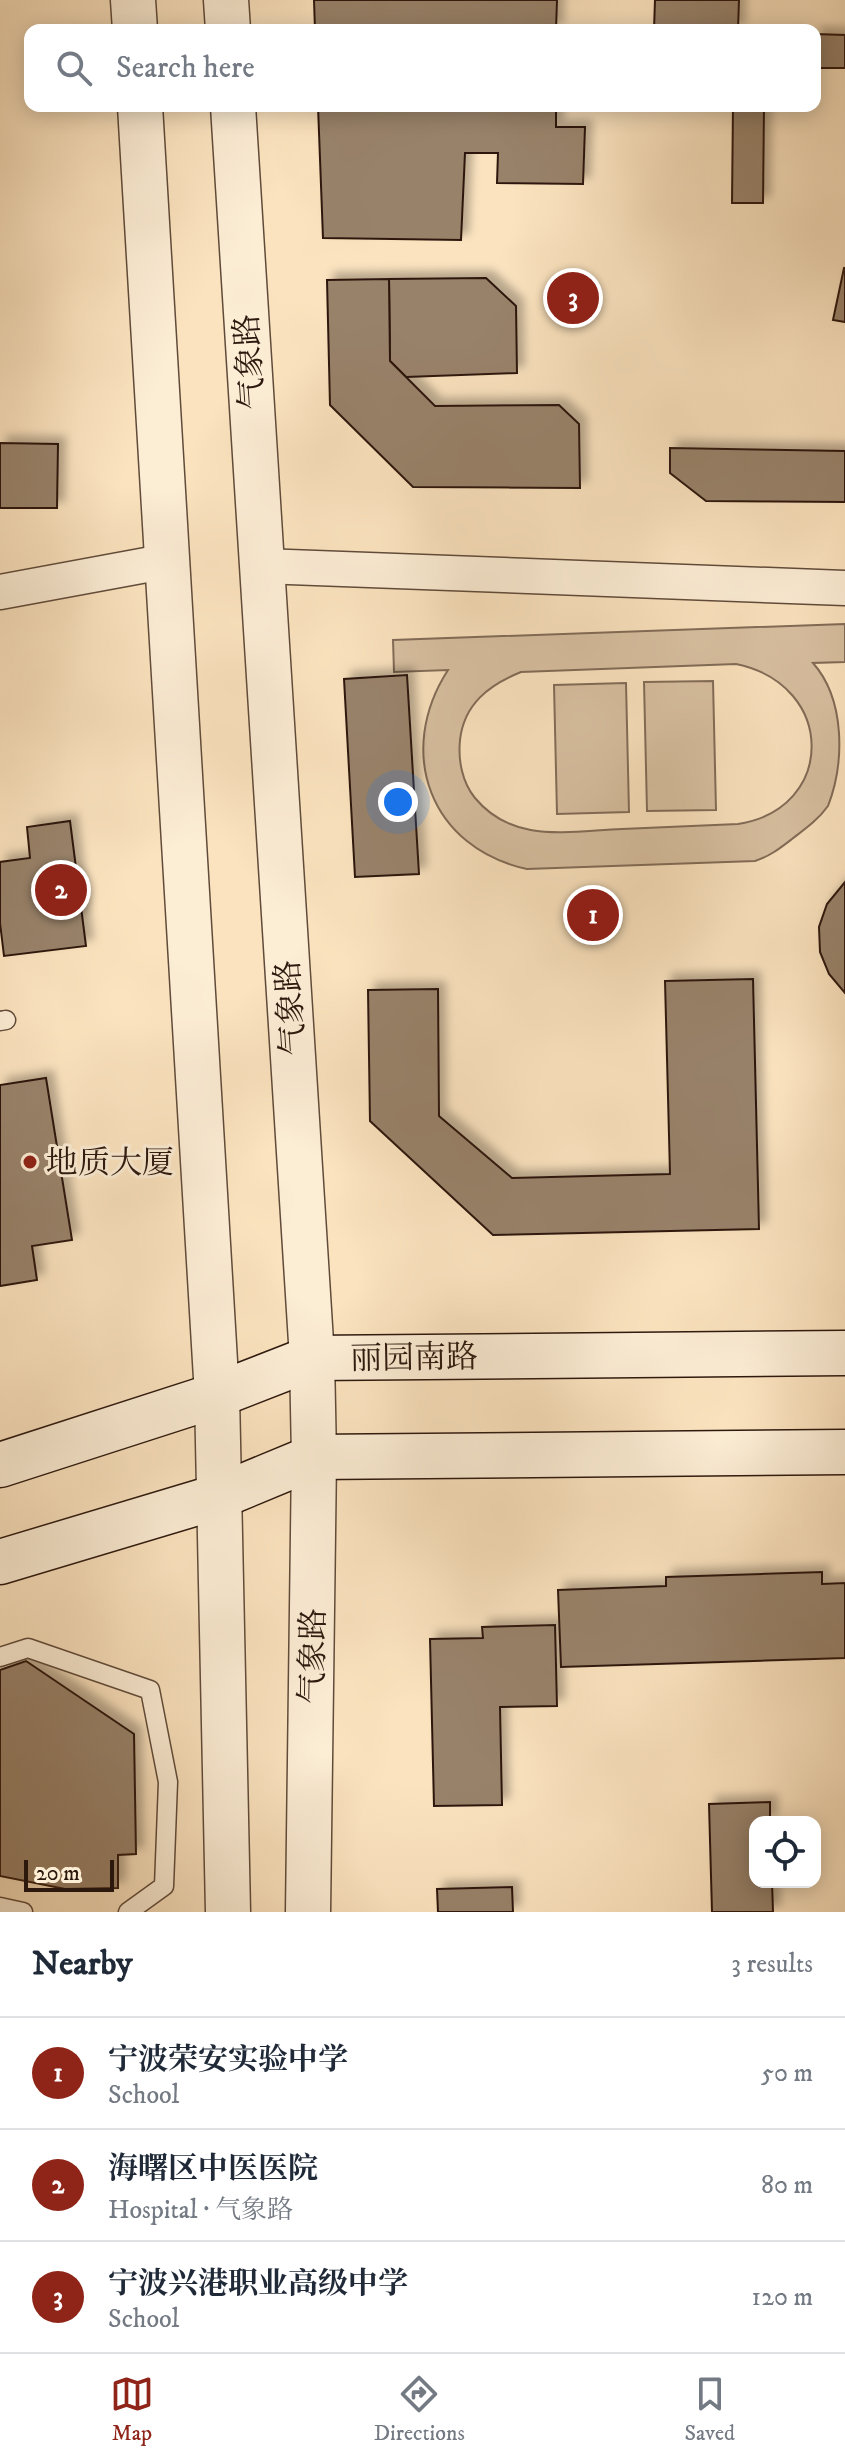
<!DOCTYPE html>
<html lang="en">
<head>
<meta charset="utf-8">
<style>
  body { margin:0; font-family:"IM FELL DW Pica","Noto Serif SC",serif; background:#f6f6f7; color:#1f2937 }
  .controls { position:absolute; right:24px; bottom:24px; display:grid; overflow:hidden; border-radius:16px; box-shadow:0 4px 20px #0003 }
  .controls button { width:72px; height:72px; display:grid; place-items:center; padding:0; border:0; border-bottom:2px solid #e0e1e3; background:#fff; color:#1f2937; font:40px sans-serif }
  .scale { position:absolute; left:24px; bottom:20px; width:90px; box-sizing:border-box; padding-left:8px; border:4px solid #2d180e; border-top:0; font-size:22px; line-height:28px; white-space:nowrap; color:#2d180e; -webkit-text-stroke:6px #fcedd5; paint-order:stroke }
  .you { position:absolute; left:398px; top:802px; width:28px; height:28px; margin:-20px; border:6px solid #fff; border-radius:50%; background:#1a73e8; box-shadow:0 0 0 12px #1a73e833 }
  .badge { display:grid; place-items:center; width:52px; height:52px; border-radius:50%; background:#8f2418; color:#fff; font-size:26px; font-weight:700 }
  .pin { position:absolute; translate:-50% -50%; border:4px solid #fff; box-shadow:0 2px 8px #0006 }
  .list { margin:0; padding:0; list-style:none }
  h2 { display:flex; justify-content:space-between; align-items:center; height:104px; margin:0; padding:0 32px; font-size:34px }
  h2 small { font-size:26px; font-weight:400; color:#747a83 }
  .list li { display:grid; grid-template-columns:52px 1fr auto; gap:24px; align-items:center; box-sizing:border-box; height:112px; padding:0 32px; border-top:2px solid #e0e1e3 }
  .list b { display:block; font-size:30px; white-space:nowrap }
  .list p { margin:0; font-size:26px; white-space:nowrap; color:#747a83 }
  .list em { font-size:26px; font-style:normal; color:#747a83 }
  .icon { flex:none; width:44px; height:44px; fill:none; stroke:currentColor; stroke-width:2; stroke-linecap:round; stroke-linejoin:round }
  .map { position:relative; flex:none; width:845px; height:1912px; overflow:hidden }
  .search { position:absolute; background:#fff; box-shadow:0 4px 20px #0003; left:24px; right:24px; top:24px; height:88px; display:flex; align-items:center; gap:20px; box-sizing:border-box; padding:0 28px; border-radius:16px; color:#747a83; font-size:30px }
  .sheet { height:440px; background:#fff }
  nav { display:flex; justify-content:space-around; align-items:center; box-sizing:border-box; height:112px; border-top:2px solid #e0e1e3; background:#fff; font-size:22px; color:#747a83 }
  nav a { display:grid; justify-items:center; gap:4px }
  nav .on { color:#8f2418 }
  .map>svg:first-child { display:block }
</style>
</head>
<body>
<div class="map">
<svg width="845" height="1912" viewBox="0 0 845 1912">
  <defs>
    <filter id="shadow"><feDropShadow dx="7" dy="-7" stdDeviation="4" flood-color="#0004"/></filter>
  </defs>
  <rect width="100%" height="100%" fill="#fbe3bf"/>
  <filter id="stains"><feTurbulence type="fractalNoise" baseFrequency=".0025" numOctaves="4"/><feColorMatrix values="0 0 0 0 .2 0 0 0 0 .09 0 0 0 0 .02 0 0 0 .5 -.17"/></filter>
  <radialGradient id="worn" r=".72"><stop offset=".6" stop-color="#630" stop-opacity="0"/><stop offset="1" stop-color="#630" stop-opacity=".3"/></radialGradient>
  <!-- pitch -->
  <g fill="#d8c0a1" stroke="#826c58" stroke-width="2" fill-rule="evenodd">
    <path d="M845,624V662L813,663C845,699 845,762 828,806C818,820 805,829 792,839C779,849 770,856 755,861L527,869C430,848 395,752 448,670L394,672L393,640ZM736,664C837,685 836,809 738,824C699,826 660,827 622,829C568,831 513,844 475,798C462,782 458,760 460,740C464,704 489,685 521,672Z"/>
    <path d="M713,681L716,810L647,811L644,682Z"/>
    <path d="M626,683L629,812L557,814L554,685Z"/>
  </g>
  <!-- building -->
  <g fill="#98826a" stroke="#2d180e" stroke-width="2" filter="url(#shadow)">
    <path d="M314,0H557L556,30H315Z"/>
    <path d="M655,0H739L738,30H654Z"/>
    <path d="M815,34L845,35V68H815Z"/>
    <path d="M318,106H556V127H585L583,184L497,183L498,153H465L461,240L323,238Z"/>
    <path d="M733,106H764L763,203H732Z"/>
    <path d="M844,268H845V322L833,320Z"/>
    <path d="M486,278L516,306L517,373L406,377L390,361L389,279Z"/>
    <path d="M389,279L390,361L435,406L559,405L579,424L580,488L413,487L330,405L327,280Z"/>
    <path d="M0,443L58,444L57,508H0Z"/>
    <path d="M670,448L845,451V502L706,501L670,473Z"/>
    <path d="M407,675L419,874L355,877L344,679Z"/>
    <path d="M70,821L86,946L4,956L0,923V862L30,858L27,827Z"/>
    <path d="M845,882V993L829,974L820,952L819,927L827,904Z"/>
    <path d="M753,979L759,1229L493,1235L370,1121L368,990L438,989L439,1116L512,1178L670,1174L665,981Z"/>
    <path d="M46,1078L72,1240L32,1246L37,1280L0,1286V1085Z"/>
    <path d="M822,1572V1584L845,1583V1658L561,1667L558,1590L666,1586V1577Z"/>
    <path d="M555,1625L557,1706L500,1707L502,1805L434,1806L430,1639L483,1638L482,1627Z"/>
    <path d="M26,1661L134,1734L136,1854L118,1855V1888L65,1889L0,1876V1670Z"/>
    <path d="M770,1802V1822H755V1882H772L773,1912H712L709,1804Z"/>
    <path d="M512,1887L513,1912H438L437,1889Z"/>
  </g>
  <g fill="none" stroke-linecap="round" stroke-linejoin="round">
    <!-- service casing -->
    <g stroke="#604b3a" stroke-width="21">
      <g id="service">
        <path d="M0,1021L6,1020"/>
        <path d="M0,1657L28,1648L150,1690L168,1782L164,1886L128,1912"/>
        <path d="M0,1907L23,1912"/>
      </g>
    </g>
    <!-- minor casing -->
    <g stroke="#604b3a" stroke-width="37">
      <g id="minor">
        <path d="M262,566L845,588"/>
        <path d="M0,592L168,561"/>
      </g>
    </g>
    <!-- tertiary casing -->
    <g stroke="#604b3a" stroke-width="47">
      <g id="tertiary">
        <path d="M133,0L135,30"/>
        <path d="M226,0L228,30"/>
        <path d="M140,106L217,1395L228,1912"/>
        <path d="M233,106L312,1358L314,1457L308,1912"/>
      </g>
    </g>
    <!-- secondary casing -->
    <g stroke="#2d180e" stroke-width="47">
      <g id="secondary">
        <path d="M0,1465L217,1395L312,1358L845,1353"/>
        <path d="M0,1562L220,1496L314,1457L845,1452"/>
      </g>
    </g>
    <!-- service -->
    <use href="#service" stroke="#fcedd5" stroke-width="18"/>
    <!-- minor -->
    <use href="#minor" stroke="#fcedd5" stroke-width="34"/>
    <!-- tertiary -->
    <use href="#tertiary" stroke="#fcedd5" stroke-width="44"/>
    <!-- secondary -->
    <use href="#secondary" stroke="#fcedd5" stroke-width="44"/>
  </g>
  <!-- markers -->
  <circle fill="#8f2418" stroke="#fcedd5" stroke-width="3" cx="30" cy="1162" r="8"/>
  <g text-anchor="middle" stroke-width="6" stroke-linejoin="round" paint-order="stroke">
    <!-- street labels -->
    <g font-size="32" fill="#2d180e" stroke="#fcedd5">
      <text transform="translate(249 362) rotate(-94)" y="11">气象路</text>
      <text transform="translate(290 1008) rotate(-94)" y="11">气象路</text>
      <text transform="translate(414 1357) rotate(-1)" y="11">丽园南路</text>
      <text transform="translate(312 1656) rotate(-89)" y="11">气象路</text>
    </g>
    <!-- poi labels -->
    <g font-size="32" fill="#2d180e" stroke="#fcedd5" text-anchor="start">
      <text x="46" y="1173">地质大厦</text>
    </g>
  </g>
  <rect width="100%" height="100%" filter="url(#stains)"/>
  <rect width="100%" height="100%" fill="url(#worn)"/>
</svg>
<div class="controls">
<button><svg class="icon" aria-label="locate" viewBox="0 0 24 24"><circle cx="12" cy="12" r="6"/><path d="M12 2v4M12 18v4M2 12h4M18 12h4"/></svg></button>
</div>
<div class="scale">20 m</div>
<div class="you"></div>
<div class="pin badge" style="left:593px;top:915px">1</div>
<div class="pin badge" style="left:61px;top:890px">2</div>
<div class="pin badge" style="left:573px;top:298px">3</div>
<div class="search"><svg class="icon" aria-label="search" viewBox="0 0 24 24"><circle cx="10" cy="10" r="6"/><path d="M15 15l6 6"/></svg>Search here</div>
</div>
<section class="sheet">
<h2>Nearby<small>3 results</small></h2>
<ul class="list">
<li><span class="badge">1</span><div><b>宁波荣安实验中学</b><p>School</p></div><em>50 m</em></li>
<li><span class="badge">2</span><div><b>海曙区中医医院</b><p>Hospital · 气象路</p></div><em>80 m</em></li>
<li><span class="badge">3</span><div><b>宁波兴港职业高级中学</b><p>School</p></div><em>120 m</em></li>
</ul>
</section>
<nav>
<a class="on"><svg class="icon" aria-label="map" viewBox="0 0 24 24"><path d="M3 6l6-2 6 2 6-2v14l-6 2-6-2-6 2zM9 4v14M15 6v14"/></svg>Map</a>
<a><svg class="icon" aria-label="directions" viewBox="0 0 24 24"><path d="M12 3l9 9-9 9-9-9zM9 14v-3h6M13 9l2 2-2 2"/></svg>Directions</a>
<a><svg class="icon" aria-label="saved" viewBox="0 0 24 24"><path d="M7 4h10v16l-5-4-5 4z"/></svg>Saved</a>
</nav>
</body>
</html>
